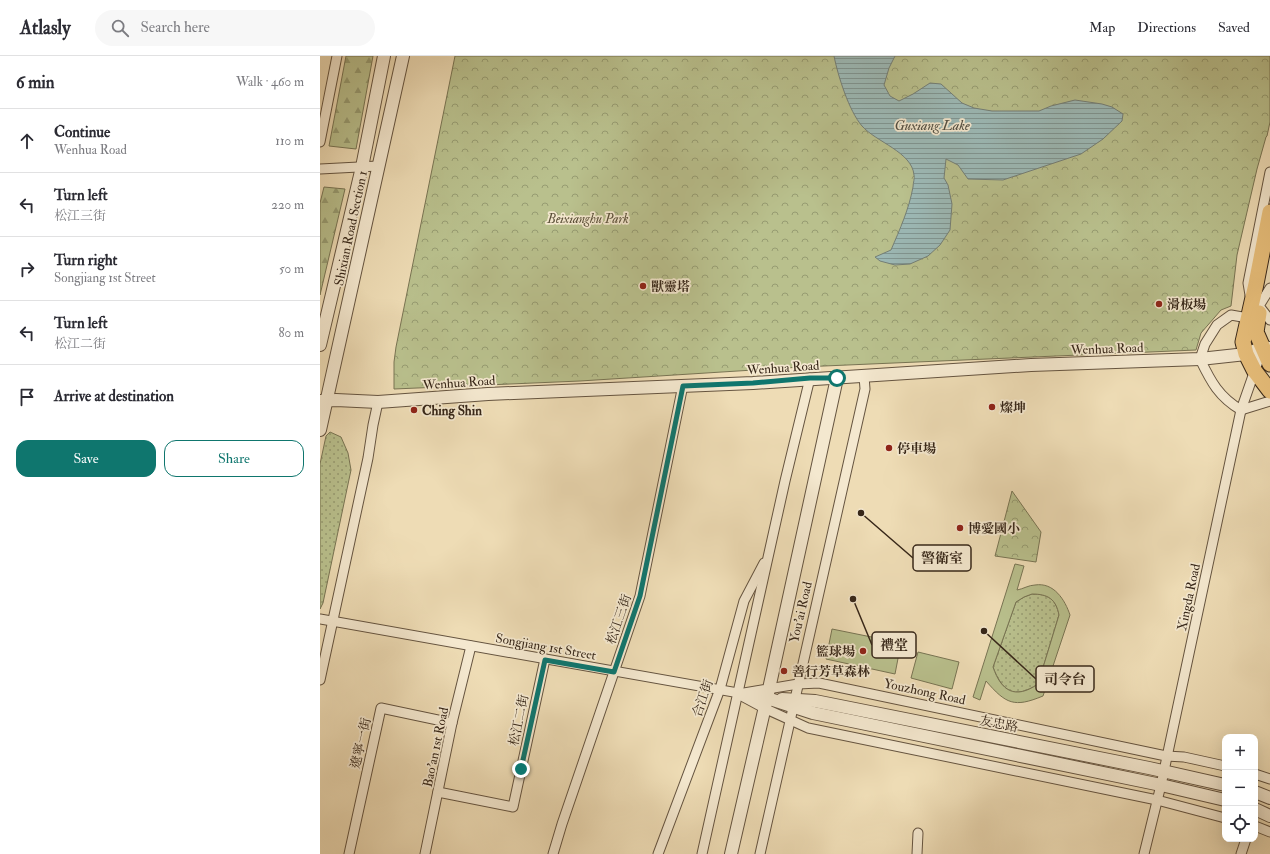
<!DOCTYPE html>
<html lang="en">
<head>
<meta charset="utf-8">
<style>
  body { margin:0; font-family:"IM FELL Double Pica","Noto Serif TC",serif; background:#f7f7f7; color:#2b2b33 }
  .controls { position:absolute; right:12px; bottom:12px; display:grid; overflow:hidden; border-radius:8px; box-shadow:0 4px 16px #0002 }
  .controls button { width:36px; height:36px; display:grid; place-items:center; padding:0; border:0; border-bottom:1px solid #e1e1e2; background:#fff; color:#2b2b33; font:20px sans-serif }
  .stop { position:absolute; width:12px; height:12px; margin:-9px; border:3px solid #0f766e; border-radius:50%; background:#fff }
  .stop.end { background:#0f766e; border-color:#fff; box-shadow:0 1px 4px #0008 }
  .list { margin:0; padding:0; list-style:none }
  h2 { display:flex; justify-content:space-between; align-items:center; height:52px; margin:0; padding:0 16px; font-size:17px }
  h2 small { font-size:13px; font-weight:400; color:#7c7c81 }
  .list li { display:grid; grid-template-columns:26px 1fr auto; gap:12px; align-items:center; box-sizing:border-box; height:64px; padding:0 16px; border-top:1px solid #e1e1e2 }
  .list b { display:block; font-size:15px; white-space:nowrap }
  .list p { margin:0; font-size:13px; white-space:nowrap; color:#7c7c81 }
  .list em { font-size:13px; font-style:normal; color:#7c7c81 }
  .actions { display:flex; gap:8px; padding:12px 16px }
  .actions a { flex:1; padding:9px 0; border:1px solid #0f766e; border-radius:12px; text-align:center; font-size:14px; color:#0f766e }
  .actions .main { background:#0f766e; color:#fff }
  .icon { flex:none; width:22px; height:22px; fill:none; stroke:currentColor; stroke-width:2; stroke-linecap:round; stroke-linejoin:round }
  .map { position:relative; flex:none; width:950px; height:798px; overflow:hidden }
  header { display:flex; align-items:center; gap:24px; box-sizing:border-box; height:56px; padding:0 20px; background:#fff; border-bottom:1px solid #e1e1e2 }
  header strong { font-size:19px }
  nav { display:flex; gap:22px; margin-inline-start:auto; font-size:14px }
  .search { width:280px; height:36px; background:#f7f7f7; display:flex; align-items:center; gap:10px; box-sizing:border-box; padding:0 14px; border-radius:22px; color:#7c7c81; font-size:15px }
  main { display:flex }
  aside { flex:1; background:#fff }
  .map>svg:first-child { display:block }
</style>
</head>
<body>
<header>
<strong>Atlasly</strong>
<div class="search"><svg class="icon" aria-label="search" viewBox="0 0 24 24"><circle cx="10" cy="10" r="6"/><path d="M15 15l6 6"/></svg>Search here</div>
<nav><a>Map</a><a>Directions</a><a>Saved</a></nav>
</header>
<main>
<aside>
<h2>6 min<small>Walk · 460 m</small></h2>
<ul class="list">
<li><svg class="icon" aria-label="ahead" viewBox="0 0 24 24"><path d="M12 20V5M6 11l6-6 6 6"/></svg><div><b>Continue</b><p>Wenhua Road</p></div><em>110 m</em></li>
<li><svg class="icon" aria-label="left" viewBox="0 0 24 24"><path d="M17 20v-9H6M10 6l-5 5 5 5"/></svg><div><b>Turn left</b><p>松江三街</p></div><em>220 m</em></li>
<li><svg class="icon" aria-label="right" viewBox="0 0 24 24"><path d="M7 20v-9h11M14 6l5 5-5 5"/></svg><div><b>Turn right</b><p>Songjiang 1st Street</p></div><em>50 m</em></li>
<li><svg class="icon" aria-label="left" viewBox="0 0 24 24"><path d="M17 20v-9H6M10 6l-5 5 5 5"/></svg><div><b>Turn left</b><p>松江二街</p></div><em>80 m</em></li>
<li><svg class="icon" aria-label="arrive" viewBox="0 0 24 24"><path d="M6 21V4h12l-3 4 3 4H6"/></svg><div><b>Arrive at destination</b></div></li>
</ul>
<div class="actions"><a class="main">Save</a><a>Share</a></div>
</aside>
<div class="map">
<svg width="950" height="798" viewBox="0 0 950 798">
  <defs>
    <pattern id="grass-dots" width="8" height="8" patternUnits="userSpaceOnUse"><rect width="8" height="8" fill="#b9c08d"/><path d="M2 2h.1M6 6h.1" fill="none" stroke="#979c72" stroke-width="1.8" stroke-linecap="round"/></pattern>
    <pattern id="forest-firs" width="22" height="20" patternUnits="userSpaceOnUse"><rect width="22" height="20" fill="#b9c08d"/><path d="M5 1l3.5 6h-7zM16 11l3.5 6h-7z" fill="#979c72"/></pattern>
    <pattern id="park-crowns" width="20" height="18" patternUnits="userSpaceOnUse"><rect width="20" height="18" fill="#b9c08d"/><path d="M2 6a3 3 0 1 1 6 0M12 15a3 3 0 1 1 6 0" fill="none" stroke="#979c72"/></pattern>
    <pattern id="water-rules" width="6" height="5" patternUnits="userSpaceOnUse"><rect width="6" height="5" fill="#9cb9b6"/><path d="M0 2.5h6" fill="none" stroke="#809693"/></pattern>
  </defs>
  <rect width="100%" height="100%" fill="#eedcb5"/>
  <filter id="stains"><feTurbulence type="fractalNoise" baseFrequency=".005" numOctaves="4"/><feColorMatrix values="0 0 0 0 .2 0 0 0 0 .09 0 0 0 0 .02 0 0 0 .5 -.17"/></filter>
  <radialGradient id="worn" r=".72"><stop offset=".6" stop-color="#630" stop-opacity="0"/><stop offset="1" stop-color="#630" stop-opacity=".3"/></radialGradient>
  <!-- grass -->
  <g fill="url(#grass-dots)" stroke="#787453">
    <path d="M10,376L21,381L28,397L31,414L3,547L0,553V408L6,380Z"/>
    <path d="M712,538C728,538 736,543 739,559L718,628C694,644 682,635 673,611L696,546L704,541Z"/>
  </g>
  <!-- forest -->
  <g fill="url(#forest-firs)" stroke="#787453">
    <path d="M26,0H53L36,93L9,90Z"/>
    <path d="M4,131L25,133L0,239V147Z"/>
  </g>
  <!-- park -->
  <g fill="url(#park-crowns)" stroke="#787453">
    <path d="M135,0H950V66L947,80L946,81L937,113L917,199L911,250L901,254L881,277L876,294L481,311L260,325L74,333V306L76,291Z"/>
    <path d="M692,435L721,476L716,506L675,500Z"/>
  </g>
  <!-- garden -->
  <g fill="#b9c08d" stroke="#787453" fill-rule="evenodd">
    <path d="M695,508L704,510L697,534C703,533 709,529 715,529C734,526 745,544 750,559L723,640C694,652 686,648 666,625L660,644L653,641ZM712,538C728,538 736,543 739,559L718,628C695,644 681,635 673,611L696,546L704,541Z"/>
    <path d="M512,573L581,587L575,618L506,603Z"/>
    <path d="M598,596L639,606L632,633L591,622Z"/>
  </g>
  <!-- water -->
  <path fill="url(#water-rules)" stroke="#747f77" d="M514,0H575L569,12L564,29L570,40L579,45L593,38L610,27L621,28L642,47L654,52L672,55H719L731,50L755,44L782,48L792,51L803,58L802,65L783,83L761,98L683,124L648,123L638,109L626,103L624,122L628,129L632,148L630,174L620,189L608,200L590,208L575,209L560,205L555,201L571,194C580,173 589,153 593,131C593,127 595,122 594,119C592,96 556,86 542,70C529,55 518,20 514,0Z"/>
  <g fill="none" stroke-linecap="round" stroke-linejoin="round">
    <!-- minor casing -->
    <g stroke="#655440" stroke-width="11">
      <g id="minor">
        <path d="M0,86L17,0"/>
        <path d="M0,113L58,110"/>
        <path d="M950,232L939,250L950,264"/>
        <path d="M930,239L928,227L950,116"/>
        <path d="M928,262L911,259L897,269L885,288L880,303C891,326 899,341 921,354L950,345"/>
        <path d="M0,563L447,642"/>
        <path d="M0,624L48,402L53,369L58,346"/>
        <path d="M418,638L444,652L488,672L837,744L905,762"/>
        <path d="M418,638L478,628L499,627L846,700L864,701L905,710"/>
        <path d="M935,718L950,723"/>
        <path d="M118,736L193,751L225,603"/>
        <path d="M935,770L950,776"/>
        <path d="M29,798L61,652L132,667"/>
        <path d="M105,798L132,667L151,590"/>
        <path d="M233,798L242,768L320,540L363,329"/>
        <path d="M338,798L400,633L424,545L444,507"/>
        <path d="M382,798L465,425L490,322"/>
        <path d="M440,798L545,333L544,320"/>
        <path d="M597,798L598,777"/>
        <path d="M824,798L841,729L921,354L943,291"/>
        <path d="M921,798L926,783"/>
      </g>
    </g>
    <!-- tertiary casing -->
    <g stroke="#655440" stroke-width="14">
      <g id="tertiary">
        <path d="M0,289L42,111L64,0"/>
        <path d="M0,345L16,344L58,346L168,338L433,327L711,309L880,303L926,298L943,291L950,292"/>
        <path d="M0,374L83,0"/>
        <path d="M447,642L493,657L841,729L905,744"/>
        <path d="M462,643L495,645L829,712L905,729"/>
        <path d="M935,736L950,742"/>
        <path d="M935,753L950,760"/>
        <path d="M411,798L447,642L517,322"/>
      </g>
    </g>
    <!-- primary casing -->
    <g stroke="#372719" stroke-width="17">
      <g id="primary">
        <path d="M950,156L936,228L923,286L926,298L934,314L950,335"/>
        <path d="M939,257L936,276L950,308"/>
      </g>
    </g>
    <!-- minor -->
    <use href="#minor" stroke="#f4e8cf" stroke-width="9"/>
    <!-- tertiary -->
    <use href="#tertiary" stroke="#f4e8cf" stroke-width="12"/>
    <!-- primary -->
    <use href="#primary" stroke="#e7be7a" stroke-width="15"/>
  </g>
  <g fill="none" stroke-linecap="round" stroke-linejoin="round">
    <!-- route -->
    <path stroke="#0f766e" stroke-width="5" d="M201,713L225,604L294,616L320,540L363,330L433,327L490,322H517"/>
  </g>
  <!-- markers -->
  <g fill="#8f2418" stroke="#f4e8cf" stroke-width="1.5">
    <circle cx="323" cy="230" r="4"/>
    <circle cx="839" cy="248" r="4"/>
    <circle cx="672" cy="351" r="4"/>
    <circle cx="94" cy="354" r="4"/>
    <circle cx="569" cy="392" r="4"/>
    <circle cx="640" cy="472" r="4"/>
    <circle cx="543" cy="595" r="4"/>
    <circle cx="464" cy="615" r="4"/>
  </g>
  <g text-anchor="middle" stroke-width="3.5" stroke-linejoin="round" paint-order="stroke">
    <!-- park labels -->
    <g font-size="13" font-style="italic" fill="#584d36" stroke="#f4e8cf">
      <text x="268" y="167">Beixianghu Park</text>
    </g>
    <!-- street labels -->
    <g font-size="13" fill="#372719" stroke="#f4e8cf">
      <text transform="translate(30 172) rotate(-78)" y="5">Shixian Road Section 1</text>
      <text transform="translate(787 292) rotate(-2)" y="5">Wenhua Road</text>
      <text transform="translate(463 311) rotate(-4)" y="5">Wenhua Road</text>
      <text transform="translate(139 326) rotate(-4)" y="5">Wenhua Road</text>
      <text transform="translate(868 541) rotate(-78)" y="5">Xingda Road</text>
      <text transform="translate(480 556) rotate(-77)" y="5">You'ai Road</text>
      <text transform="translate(298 563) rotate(-71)" y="5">松江三街</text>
      <text transform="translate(226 590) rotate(10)" y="5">Songjiang 1st Street</text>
      <text transform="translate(605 635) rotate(12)" y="5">Youzhong Road</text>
      <text transform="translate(382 642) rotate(-71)" y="5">合江街</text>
      <text transform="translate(198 664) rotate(-78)" y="5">松江二街</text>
      <text transform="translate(679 667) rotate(11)" y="5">友忠路</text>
      <text transform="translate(40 687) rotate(-77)" y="5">遼寧一街</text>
      <text transform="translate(115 691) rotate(-78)" y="5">Bao'an 1st Road</text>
    </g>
    <!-- poi labels -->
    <g font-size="13" font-weight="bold" fill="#372719" stroke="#f4e8cf" text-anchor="start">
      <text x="331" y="235">獸靈塔</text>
      <text x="847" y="253">滑板場</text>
      <text x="680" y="356">燦坤</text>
      <text x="102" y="359">Ching Shin</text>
      <text x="577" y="397">停車場</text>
      <text x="648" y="477">博愛國小</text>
      <text x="535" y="600" text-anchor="end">籃球場</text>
      <text x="472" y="620">善行芳草森林</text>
    </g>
    <!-- water labels -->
    <g font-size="14" font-style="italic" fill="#504c40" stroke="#f4e8cf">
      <text x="612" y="74">Guxiang Lake</text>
    </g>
  </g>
  <!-- callouts -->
  <path fill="none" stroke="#372719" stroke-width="1.5" d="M541 457L593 502M533 543L552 589M664 575L716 623"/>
  <g fill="#372719" stroke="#f4e8cf" stroke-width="1.5">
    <circle cx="541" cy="457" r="4"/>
    <circle cx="533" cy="543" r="4"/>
    <circle cx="664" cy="575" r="4"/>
  </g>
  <g fill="#f4e8cf" stroke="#372719" stroke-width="1.5">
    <rect x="593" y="489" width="58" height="26" rx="4"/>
    <rect x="552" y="576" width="44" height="26" rx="4"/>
    <rect x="716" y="610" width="58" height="26" rx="4"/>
  </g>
  <g font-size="14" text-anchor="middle" font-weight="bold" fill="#372719">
    <text x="622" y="507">警衛室</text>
    <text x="574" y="594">禮堂</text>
    <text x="745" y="628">司令台</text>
  </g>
  <rect width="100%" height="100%" filter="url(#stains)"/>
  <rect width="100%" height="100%" fill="url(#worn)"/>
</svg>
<div class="controls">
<button>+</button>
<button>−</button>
<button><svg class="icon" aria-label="locate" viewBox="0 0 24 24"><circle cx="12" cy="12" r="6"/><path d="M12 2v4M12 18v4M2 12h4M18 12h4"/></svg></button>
</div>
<div class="stop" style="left:517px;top:322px"></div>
<div class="stop end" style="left:201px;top:713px"></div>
</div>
</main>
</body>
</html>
